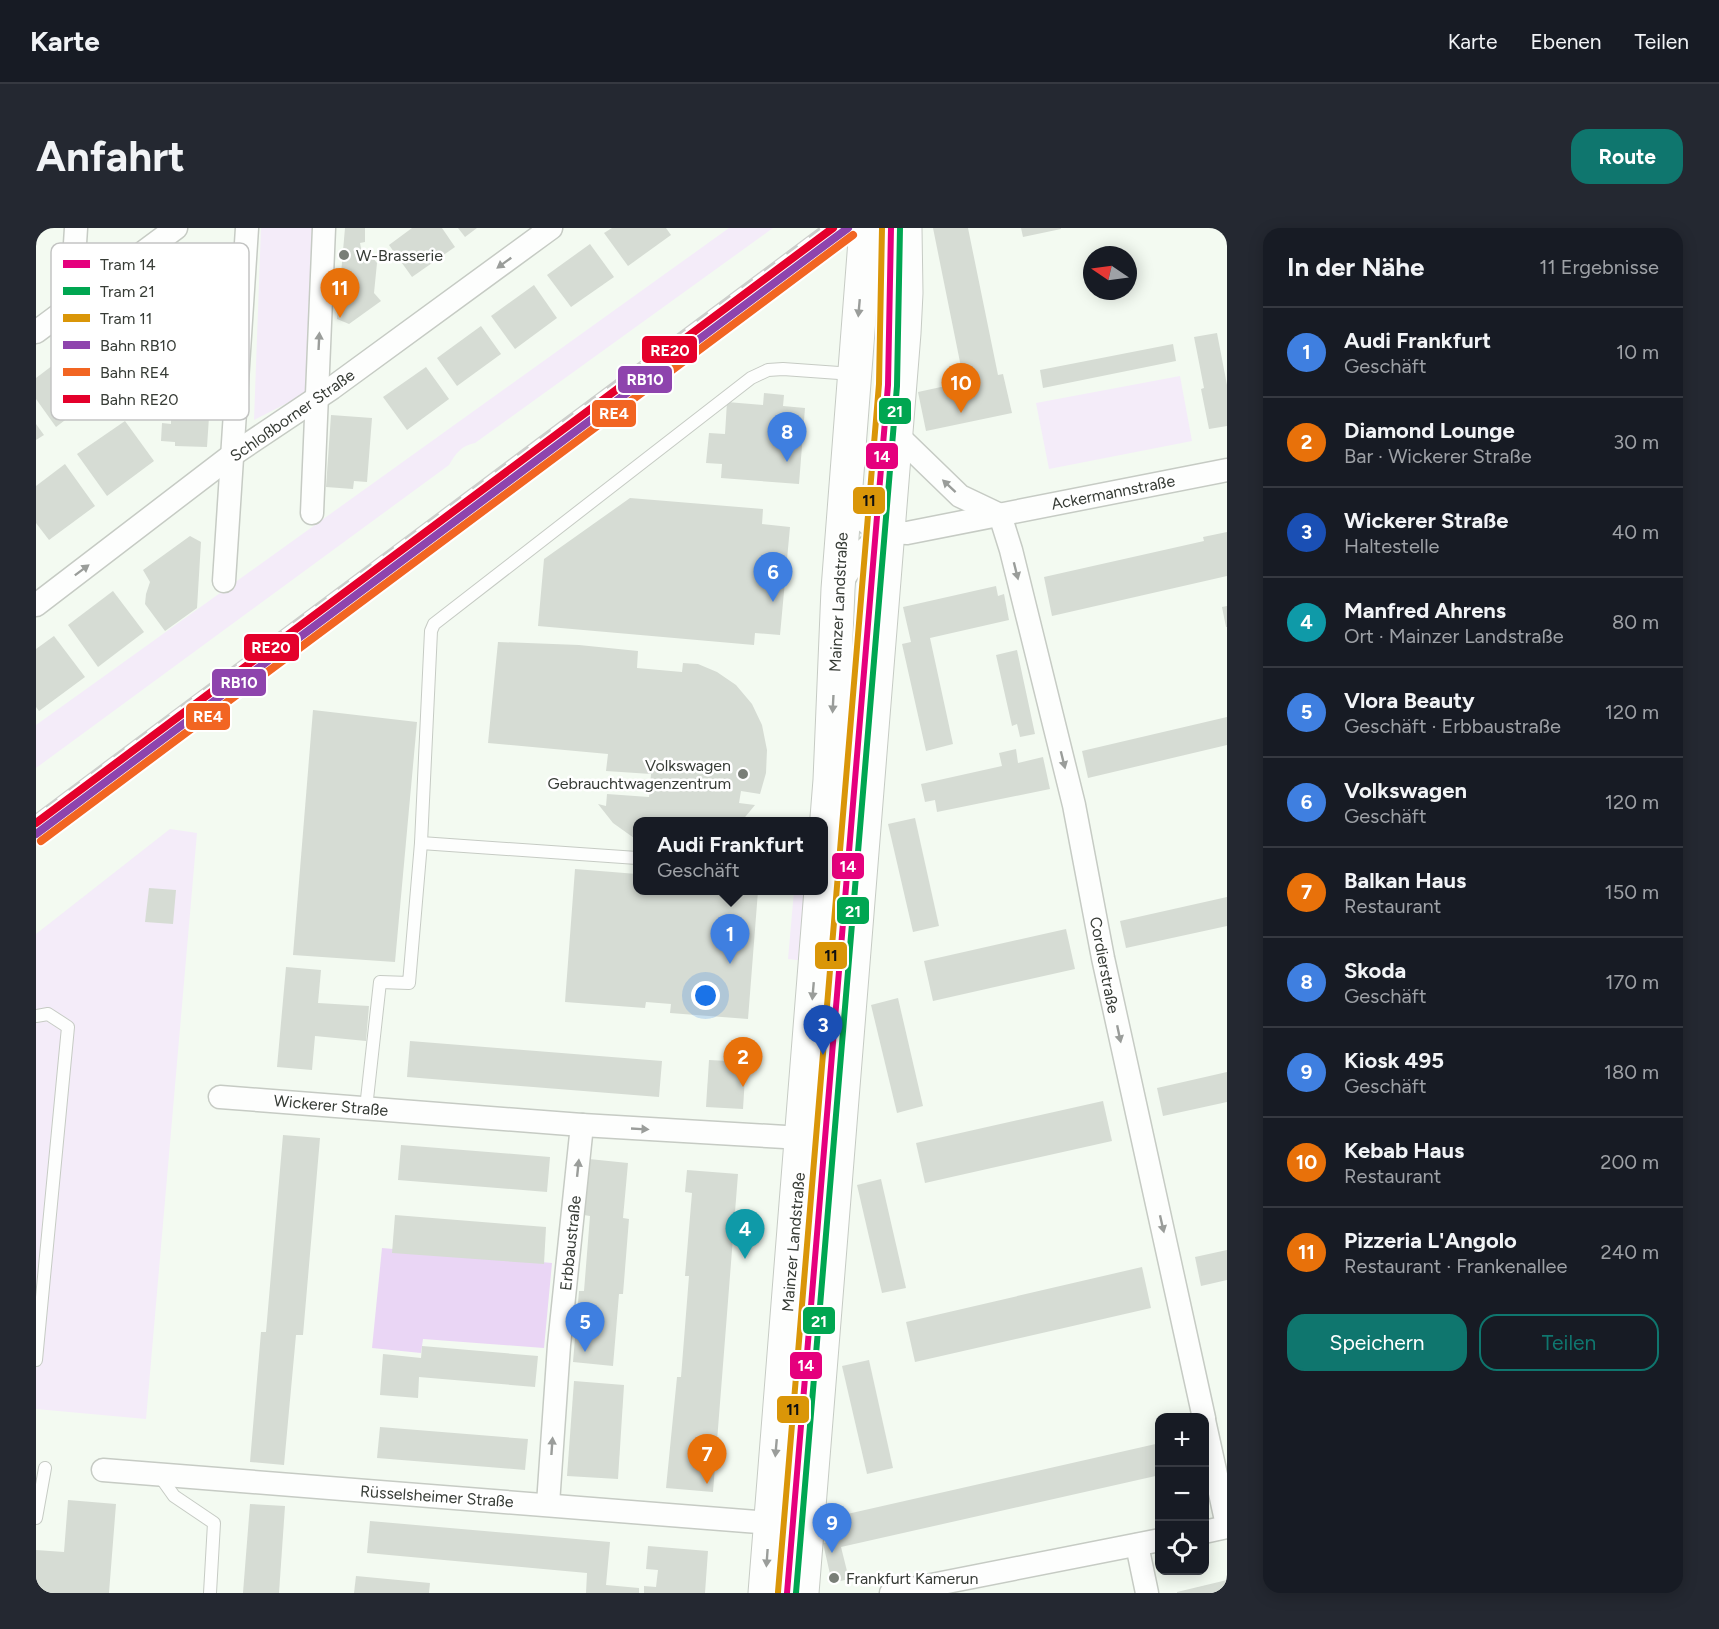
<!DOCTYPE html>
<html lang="de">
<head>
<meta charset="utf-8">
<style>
  body { margin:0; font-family:Figtree,sans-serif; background:#242831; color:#f1f3f6 }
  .controls { position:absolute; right:18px; bottom:18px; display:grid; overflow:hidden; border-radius:12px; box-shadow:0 3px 15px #0003 }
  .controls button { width:54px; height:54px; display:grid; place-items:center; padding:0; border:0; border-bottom:2px solid #363941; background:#171b24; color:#f1f3f6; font:30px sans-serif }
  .compass { position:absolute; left:1047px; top:18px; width:54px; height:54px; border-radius:50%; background:#171b24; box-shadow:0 3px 15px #0003; rotate:283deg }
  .you { position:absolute; left:670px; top:768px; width:21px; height:21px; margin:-15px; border:4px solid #fff; border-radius:50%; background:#1a73e8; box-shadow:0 0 0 9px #1a73e833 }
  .badge { display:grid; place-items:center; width:39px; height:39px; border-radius:50%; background:#0f766e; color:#fff; font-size:20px; font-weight:700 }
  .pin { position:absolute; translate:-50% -50px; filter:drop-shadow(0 2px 3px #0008) }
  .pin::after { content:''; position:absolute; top:32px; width:21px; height:18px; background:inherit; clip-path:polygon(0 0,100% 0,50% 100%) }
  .popup { position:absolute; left:597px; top:589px; width:195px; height:78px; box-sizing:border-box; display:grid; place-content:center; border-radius:12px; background:#171b24; filter:drop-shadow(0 2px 4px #0005); font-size:20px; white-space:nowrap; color:#9ea1a6 }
  .popup b { font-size:22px; color:#f1f3f6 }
  .popup::after { content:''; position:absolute; left:50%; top:100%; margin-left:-12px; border:12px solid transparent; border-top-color:#171b24 }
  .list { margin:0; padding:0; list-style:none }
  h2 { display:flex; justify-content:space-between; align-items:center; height:78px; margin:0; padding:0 24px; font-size:26px }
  h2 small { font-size:20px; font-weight:400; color:#9ea1a6 }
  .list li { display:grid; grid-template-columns:39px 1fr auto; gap:18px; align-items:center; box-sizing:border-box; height:90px; padding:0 24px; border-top:2px solid #363941 }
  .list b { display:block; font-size:22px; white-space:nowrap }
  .list p { margin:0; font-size:20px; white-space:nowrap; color:#9ea1a6 }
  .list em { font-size:20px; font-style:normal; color:#9ea1a6 }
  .actions { display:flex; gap:12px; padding:18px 24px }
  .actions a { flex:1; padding:14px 0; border:2px solid #0f766e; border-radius:18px; text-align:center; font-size:21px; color:#0f766e }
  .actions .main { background:#0f766e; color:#fff }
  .icon { flex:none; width:33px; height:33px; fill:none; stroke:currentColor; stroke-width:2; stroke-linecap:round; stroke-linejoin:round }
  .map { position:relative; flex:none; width:1191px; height:1365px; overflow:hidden; border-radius:18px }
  header { display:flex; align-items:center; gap:36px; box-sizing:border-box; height:84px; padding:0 30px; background:#171b24; border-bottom:2px solid #363941 }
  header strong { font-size:28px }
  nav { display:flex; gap:33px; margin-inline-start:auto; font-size:21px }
  .intro { display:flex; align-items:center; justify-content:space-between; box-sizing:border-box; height:144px; padding:0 36px }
  h1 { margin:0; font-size:42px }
  .button { padding:15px 27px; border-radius:18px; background:#0f766e; color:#fff; font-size:21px; font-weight:700 }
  main { display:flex; gap:36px; padding:0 36px }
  aside { flex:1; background:#171b24; border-radius:18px; box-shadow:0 3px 15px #0003 }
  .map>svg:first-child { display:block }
</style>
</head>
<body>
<header>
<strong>Karte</strong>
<nav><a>Karte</a><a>Ebenen</a><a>Teilen</a></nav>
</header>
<div class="intro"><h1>Anfahrt</h1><a class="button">Route</a></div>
<main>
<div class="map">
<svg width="1191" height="1365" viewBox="0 0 1191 1365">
  <rect width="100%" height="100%" fill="#f3faf1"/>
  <!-- green -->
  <g fill="#f4ecf9">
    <path d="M225,0H276L269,166L218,192Z"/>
    <path d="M693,0H737L439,215C425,218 420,225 413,237L0,540V497Z"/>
    <path d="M1144,148L1156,213L1013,241L1000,175Z"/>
    <path d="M134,601L161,605L110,1191L0,1181V706Z"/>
    <path d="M758,663H768L771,666L770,733L752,731Z"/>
  </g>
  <!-- forest -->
  <path fill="#ead6f5" d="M346,1020L516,1035L508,1120L387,1111L385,1125L336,1120Z"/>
  <!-- building -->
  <g fill="#d6dcd4">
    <path d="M309,0H329V14L324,15L325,20H329L341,35L338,65L345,73L313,96L301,91Z"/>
    <path d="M376,0H406L419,19L376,49L353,17Z"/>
    <path d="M422,0H441L429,9Z"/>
    <path d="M576,0H630L635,7L592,38L568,5Z"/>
    <path d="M897,0H932L962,147L967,146L976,185L890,203L882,164L928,154Z"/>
    <path d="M985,0H1025V1L987,9Z"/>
    <path d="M554,16L578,49L535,79L511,47Z"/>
    <path d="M174,19L184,25L171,219L139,218V214L125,213L126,195L135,196V181L118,180L119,162L131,163L130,169L140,170L146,83L143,80L129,78L116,63Z"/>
    <path d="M498,57L521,90L479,121L455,88Z"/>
    <path d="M96,79L126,119L80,154L50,114Z"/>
    <path d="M445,98L465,126L421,158L401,130Z"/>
    <path d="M1181,105L1191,157V198L1173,201L1165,161L1168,160L1158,109Z"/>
    <path d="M1137,116L1140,133L1007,160L1004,142Z"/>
    <path d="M37,122L67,163L20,199L0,171V150Z"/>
    <path d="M390,139L413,171L371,202L347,169Z"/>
    <path d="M728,165L748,167L747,178L769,180L763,256L685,250L686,236L670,235L673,205L689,206L691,174L727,177Z"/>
    <path d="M295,187L336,190L331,254L318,253L317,261L290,259Z"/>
    <path d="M89,193L118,233L71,268L41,226Z"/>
    <path d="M0,196L8,207L0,212Z"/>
    <path d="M29,236L59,278L13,312L0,295V258Z"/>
    <path d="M594,270L727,281L726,296L754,299L744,407L719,405L718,417L502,398L508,331Z"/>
    <path d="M1191,304V348L1016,388L1008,349L1168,313L1167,309Z"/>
    <path d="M154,308L165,314L161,380L129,403L109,376L110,366L114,354L107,342Z"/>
    <path d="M960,358L962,368L968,366L973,392L894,410L917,516L890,523L866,416L875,414L867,379Z"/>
    <path d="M77,363L108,404L62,439L32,397Z"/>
    <path d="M1191,378V399H1190L1186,379Z"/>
    <path d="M18,408L49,449L3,483L0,479V421Z"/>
    <path d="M462,414L543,417L602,423L601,440L646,444L647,435L662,436L681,444L700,457L716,476L726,497L731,522L730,545L724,566L705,563L703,575L719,577L705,594H601V611L598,610L577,595L562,576L570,578L571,566L613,569L615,546L570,543L572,526L452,515Z"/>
    <path d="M981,422L999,506L984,509L981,496L976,498L960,427Z"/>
    <path d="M277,482L381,494L359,734L257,727Z"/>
    <path d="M1191,489V517L1052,550L1046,523Z"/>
    <path d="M980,521L982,535L1007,529L1014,561L901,584L899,572L889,574L885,556L966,538L963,525Z"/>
    <path d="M879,590L903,698L877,704L852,596Z"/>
    <path d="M539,641L601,646V663H722L712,791L634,785L635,776L610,774L609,780L529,774Z"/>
    <path d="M113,660L140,662L137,696L109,694Z"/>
    <path d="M1191,669V698L1090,720L1084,693Z"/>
    <path d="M1030,701L1039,741L897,773L888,733Z"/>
    <path d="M250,739L285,742L282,775L333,778L330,813L279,808L276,842L241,839Z"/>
    <path d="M862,770L887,878L861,885L835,777Z"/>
    <path d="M374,813L626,833L623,869L371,849Z"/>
    <path d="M673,832L710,834L707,881L670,879Z"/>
    <path d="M1191,844V874L1127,888L1121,860Z"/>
    <path d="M1067,873L1076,913L889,955L880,915Z"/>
    <path d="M247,907L284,910L267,1107H260L248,1237L214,1234L225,1104H230Z"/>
    <path d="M365,917L514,929L511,964L362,952Z"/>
    <path d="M553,931L592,935L587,990L593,991L587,1066H583L577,1138L537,1134L543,1063H548L554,988L548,987Z"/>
    <path d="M651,942L702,946L677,1264L630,1260L641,1149H645L653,1048H649L656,965L649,964Z"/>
    <path d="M845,951L870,1060L846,1065L821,957Z"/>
    <path d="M359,987L510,999L508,1036L356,1025Z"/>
    <path d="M1191,1022V1052L1165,1058L1159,1029Z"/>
    <path d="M1106,1039L1115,1080L879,1134L870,1094Z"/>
    <path d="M386,1118L502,1128L499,1159L383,1149L382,1170L344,1167L347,1126L385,1130Z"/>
    <path d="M833,1132L857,1240L831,1246L806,1138Z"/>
    <path d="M538,1153L588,1157L582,1251L531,1248Z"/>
    <path d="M344,1199L492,1211L489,1242L341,1230Z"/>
    <path d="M1124,1215V1247L805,1319L813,1351L796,1355L787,1315L804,1312L798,1289Z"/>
    <path d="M32,1272L80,1276L73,1365H0V1322L28,1324Z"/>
    <path d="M214,1276L249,1278L243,1365H207Z"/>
    <path d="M334,1293L574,1314L570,1357L603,1360V1365H550L551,1345L331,1325Z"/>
    <path d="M612,1318L672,1323L669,1365H608V1358L620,1359L622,1342L610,1341Z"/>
    <path d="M320,1348L394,1355L393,1365H318Z"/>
    <path d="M1191,1352V1365H1141V1364Z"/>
  </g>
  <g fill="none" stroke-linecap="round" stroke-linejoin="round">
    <!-- lane casing -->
    <g stroke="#c6cbc4" stroke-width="14">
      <g id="lane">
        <path d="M601,630L385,615L395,403L398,396L715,150L732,142L747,141L817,146"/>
        <path d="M0,788L12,786L32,799L0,1132"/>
        <path d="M330,880L344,754L373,755L385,615"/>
        <path d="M123,1247L138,1268L178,1295L174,1365"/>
        <path d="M0,1290L9,1240"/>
      </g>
    </g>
    <!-- street casing -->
    <g stroke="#c6cbc4" stroke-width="25">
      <g id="street">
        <path d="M35,78L40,0"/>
        <path d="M0,104L140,0"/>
        <path d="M860,206L924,268L964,287"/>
        <path d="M808,271C822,287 832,300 852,306"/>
        <path d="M276,285L288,0"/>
        <path d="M964,287L975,322L1038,577L1067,730L1168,1190"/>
        <path d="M188,353L211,0"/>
        <path d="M805,356C815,338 830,314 851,306C857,304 865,305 871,305L1191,242"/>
        <path d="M0,377L196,227L296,160L515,0"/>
        <path d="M184,869L546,897L766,910"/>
        <path d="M1168,1192L1191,1297"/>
        <path d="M67,1242L734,1295"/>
        <path d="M512,1276L523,1117L546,897"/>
        <path d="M1168,1304L1191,1299"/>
        <path d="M1101,1317L1111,1365"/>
        <path d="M855,1365L1124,1312"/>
      </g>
    </g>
    <!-- primary casing -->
    <g stroke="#c6cbc4" stroke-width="35">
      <g id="primary">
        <path d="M787,640L794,552L802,361L830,0"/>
        <path d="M729,1365L785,662"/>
        <path d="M766,1365L868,105L870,65L869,0"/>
      </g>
    </g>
    <!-- lane -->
    <use href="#lane" stroke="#fdfefd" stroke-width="12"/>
    <!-- street -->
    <use href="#street" stroke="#fdfefd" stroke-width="22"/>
    <!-- primary -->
    <use href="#primary" stroke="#fdfefd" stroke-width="33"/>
    <!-- rail casing -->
    <g stroke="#cccecb" stroke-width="7">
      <path id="rail" d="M0,589L788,0"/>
    </g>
    <!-- rail -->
    <use href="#rail" stroke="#fff" stroke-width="4.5" stroke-dasharray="14" stroke-linecap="butt"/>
    <!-- rail-1 casing -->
    <g stroke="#fff" stroke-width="12">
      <path id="rail-1" d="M0,606L812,0"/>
    </g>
    <!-- rail-2 casing -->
    <g stroke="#fff" stroke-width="12">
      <path id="rail-2" d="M5,613L817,7"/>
    </g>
    <!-- rail-3 casing -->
    <g stroke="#fff" stroke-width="12">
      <path id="rail-3" d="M0,595L797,0"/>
    </g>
    <!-- rail-1 -->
    <use href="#rail-1" stroke="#8e44ad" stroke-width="8"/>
    <!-- rail-2 -->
    <use href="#rail-2" stroke="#f26522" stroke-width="8"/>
    <!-- rail-3 -->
    <use href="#rail-3" stroke="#e4002b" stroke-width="8"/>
    <!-- tram-1 casing -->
    <g stroke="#fff" stroke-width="10">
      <path id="tram-1" d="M751,1365L852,157L855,0"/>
    </g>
    <!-- tram-2 casing -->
    <g stroke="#fff" stroke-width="10">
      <path id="tram-2" d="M760,1365L861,158L864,0"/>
    </g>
    <!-- tram-3 casing -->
    <g stroke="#fff" stroke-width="10">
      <path id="tram-3" d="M742,1364L843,156L846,0"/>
    </g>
    <!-- tram-1 -->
    <use href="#tram-1" stroke="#e5007d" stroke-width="6"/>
    <!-- tram-2 -->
    <use href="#tram-2" stroke="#00a651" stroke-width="6"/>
    <!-- tram-3 -->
    <use href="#tram-3" stroke="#da9608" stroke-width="6"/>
  </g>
  <!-- one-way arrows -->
  <defs><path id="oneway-solid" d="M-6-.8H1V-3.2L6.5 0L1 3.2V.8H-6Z" transform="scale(1.5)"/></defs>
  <g fill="#9a9d9a">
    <use href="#oneway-solid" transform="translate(468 35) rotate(144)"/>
    <use href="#oneway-solid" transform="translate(823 80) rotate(95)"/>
    <use href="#oneway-solid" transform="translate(283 113) rotate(-87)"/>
    <use href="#oneway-solid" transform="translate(913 258) rotate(-137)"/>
    <use href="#oneway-solid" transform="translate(46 342) rotate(-37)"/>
    <use href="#oneway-solid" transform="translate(980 343) rotate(76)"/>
    <use href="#oneway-solid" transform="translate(797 476) rotate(93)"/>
    <use href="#oneway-solid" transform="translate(1027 532) rotate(76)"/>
    <use href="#oneway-solid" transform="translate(777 763) rotate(95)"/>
    <use href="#oneway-solid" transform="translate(1083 806) rotate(78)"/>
    <use href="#oneway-solid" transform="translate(604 901) rotate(3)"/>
    <use href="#oneway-solid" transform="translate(542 940) rotate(-84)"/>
    <use href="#oneway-solid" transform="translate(1126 996) rotate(77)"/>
    <use href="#oneway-solid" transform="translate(516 1218) rotate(-86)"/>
    <use href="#oneway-solid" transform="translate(740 1220) rotate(95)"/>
    <use href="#oneway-solid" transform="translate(731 1330) rotate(94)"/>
  </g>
  <!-- markers -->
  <g fill="#797e77" stroke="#fff" stroke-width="2">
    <circle cx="308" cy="27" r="6"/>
    <circle cx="707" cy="546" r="6"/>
    <circle cx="798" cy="1350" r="6"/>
  </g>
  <g text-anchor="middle" stroke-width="5" stroke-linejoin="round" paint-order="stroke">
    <!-- poi labels -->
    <g font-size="16" fill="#373c36" stroke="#fff" text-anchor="start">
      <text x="320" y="33">W-Brasserie</text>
      <text x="695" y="543" text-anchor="end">Volkswagen<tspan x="695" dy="18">Gebrauchtwagenzentrum</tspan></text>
      <text x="810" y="1356">Frankfurt Kamerun</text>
    </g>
    <!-- street labels -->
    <g font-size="16" fill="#373c36" stroke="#fff">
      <text transform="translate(256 187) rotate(-35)" y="6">Schloßborner Straße</text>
      <text transform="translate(1077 264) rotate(-11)" y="6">Ackermannstraße</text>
      <text transform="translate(802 374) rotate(-87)" y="6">Mainzer Landstraße</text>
      <text transform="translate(1069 737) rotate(79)" y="6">Cordierstraße</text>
      <text transform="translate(295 877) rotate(5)" y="6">Wickerer Straße</text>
      <text transform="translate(757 1014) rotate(-85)" y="6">Mainzer Landstraße</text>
      <text transform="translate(534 1015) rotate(-84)" y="6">Erbbaustraße</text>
      <text transform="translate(401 1268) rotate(4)" y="6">Rüsselsheimer Straße</text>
    </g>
  </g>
  <!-- legend -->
  <rect x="15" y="15" width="198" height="177" rx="9" fill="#fff" stroke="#c3c4c3" stroke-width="1.5"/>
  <rect x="27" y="32" width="27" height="8" fill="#e5007d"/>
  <rect x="27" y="59" width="27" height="8" fill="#00a651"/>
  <rect x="27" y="86" width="27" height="8" fill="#da9608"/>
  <rect x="27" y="113" width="27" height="8" fill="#8e44ad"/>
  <rect x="27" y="140" width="27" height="8" fill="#f26522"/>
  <rect x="27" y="167" width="27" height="8" fill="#e4002b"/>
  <g font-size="16" fill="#373c36">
    <text x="64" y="42">Tram 14</text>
    <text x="64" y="69">Tram 21</text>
    <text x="64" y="96">Tram 11</text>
    <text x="64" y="123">Bahn RB10</text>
    <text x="64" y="150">Bahn RE4</text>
    <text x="64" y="177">Bahn RE20</text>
  </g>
  <g stroke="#fff" stroke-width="2">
    <rect x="605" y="107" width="57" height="29" rx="6" fill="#e4002b"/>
    <rect x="581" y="137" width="56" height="29" rx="6" fill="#8e44ad"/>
    <rect x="842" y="169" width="34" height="28" rx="6" fill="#00a651"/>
    <rect x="555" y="171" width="46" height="29" rx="6" fill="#f26522"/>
    <rect x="829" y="214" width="34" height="28" rx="6" fill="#e5007d"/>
    <rect x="816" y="258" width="34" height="29" rx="6" fill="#da9608"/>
    <rect x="207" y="405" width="57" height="29" rx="6" fill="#e4002b"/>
    <rect x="175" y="440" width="56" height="29" rx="6" fill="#8e44ad"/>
    <rect x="149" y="474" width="46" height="29" rx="6" fill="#f26522"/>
    <rect x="795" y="624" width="34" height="28" rx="6" fill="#e5007d"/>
    <rect x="800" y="668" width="34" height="29" rx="6" fill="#00a651"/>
    <rect x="778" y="713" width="34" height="29" rx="6" fill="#da9608"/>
    <rect x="766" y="1078" width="34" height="29" rx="6" fill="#00a651"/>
    <rect x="753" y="1123" width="34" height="29" rx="6" fill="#e5007d"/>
    <rect x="740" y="1167" width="34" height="29" rx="6" fill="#da9608"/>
  </g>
  <g font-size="16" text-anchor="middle" font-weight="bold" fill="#fff">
    <text x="634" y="128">RE20</text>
    <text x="609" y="157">RB10</text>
    <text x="859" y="189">21</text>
    <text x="578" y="191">RE4</text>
    <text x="846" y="234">14</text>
    <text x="235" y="425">RE20</text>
    <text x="203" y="460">RB10</text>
    <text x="172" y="494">RE4</text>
    <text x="812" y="644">14</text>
    <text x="817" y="689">21</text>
    <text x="783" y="1099">21</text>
    <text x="770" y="1143">14</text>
  </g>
  <g font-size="16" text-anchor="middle" font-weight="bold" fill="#111">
    <text x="833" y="278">11</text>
    <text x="795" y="733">11</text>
    <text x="757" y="1187">11</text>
  </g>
</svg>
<div class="controls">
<button>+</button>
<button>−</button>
<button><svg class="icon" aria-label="locate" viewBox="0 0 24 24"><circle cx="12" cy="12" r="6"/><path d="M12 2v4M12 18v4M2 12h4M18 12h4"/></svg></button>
</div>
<svg class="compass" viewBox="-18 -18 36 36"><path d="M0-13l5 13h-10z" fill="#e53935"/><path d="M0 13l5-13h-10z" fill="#9ea1a6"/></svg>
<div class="you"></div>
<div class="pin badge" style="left:694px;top:736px;background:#3f7fe0">1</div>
<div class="popup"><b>Audi Frankfurt</b>Geschäft</div>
<div class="pin badge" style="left:707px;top:859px;background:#e8710a">2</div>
<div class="pin badge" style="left:787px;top:827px;background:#1a4fb4">3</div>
<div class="pin badge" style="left:709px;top:1031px;background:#0f9aa8">4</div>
<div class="pin badge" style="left:549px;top:1124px;background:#3f7fe0">5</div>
<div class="pin badge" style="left:737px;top:374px;background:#3f7fe0">6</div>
<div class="pin badge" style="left:671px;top:1256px;background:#e8710a">7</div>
<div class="pin badge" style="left:751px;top:234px;background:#3f7fe0">8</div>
<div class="pin badge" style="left:796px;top:1325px;background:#3f7fe0">9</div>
<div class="pin badge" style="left:925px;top:185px;background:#e8710a">10</div>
<div class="pin badge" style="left:304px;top:90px;background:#e8710a">11</div>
</div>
<aside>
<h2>In der Nähe<small>11 Ergebnisse</small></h2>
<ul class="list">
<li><span class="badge" style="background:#3f7fe0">1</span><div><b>Audi Frankfurt</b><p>Geschäft</p></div><em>10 m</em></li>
<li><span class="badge" style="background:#e8710a">2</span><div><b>Diamond Lounge</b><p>Bar · Wickerer Straße</p></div><em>30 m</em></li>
<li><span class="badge" style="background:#1a4fb4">3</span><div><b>Wickerer Straße</b><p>Haltestelle</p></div><em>40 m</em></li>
<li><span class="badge" style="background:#0f9aa8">4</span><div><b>Manfred Ahrens</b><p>Ort · Mainzer Landstraße</p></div><em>80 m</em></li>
<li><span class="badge" style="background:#3f7fe0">5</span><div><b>Vlora Beauty</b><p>Geschäft · Erbbaustraße</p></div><em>120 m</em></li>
<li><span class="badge" style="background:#3f7fe0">6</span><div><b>Volkswagen</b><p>Geschäft</p></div><em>120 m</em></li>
<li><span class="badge" style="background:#e8710a">7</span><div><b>Balkan Haus</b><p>Restaurant</p></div><em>150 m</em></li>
<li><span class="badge" style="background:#3f7fe0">8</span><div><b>Skoda</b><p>Geschäft</p></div><em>170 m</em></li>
<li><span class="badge" style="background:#3f7fe0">9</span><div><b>Kiosk 495</b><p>Geschäft</p></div><em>180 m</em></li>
<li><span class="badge" style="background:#e8710a">10</span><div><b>Kebab Haus</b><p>Restaurant</p></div><em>200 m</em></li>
<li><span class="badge" style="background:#e8710a">11</span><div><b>Pizzeria L'Angolo</b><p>Restaurant · Frankenallee</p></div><em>240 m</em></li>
</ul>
<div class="actions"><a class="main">Speichern</a><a>Teilen</a></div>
</aside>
</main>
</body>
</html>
